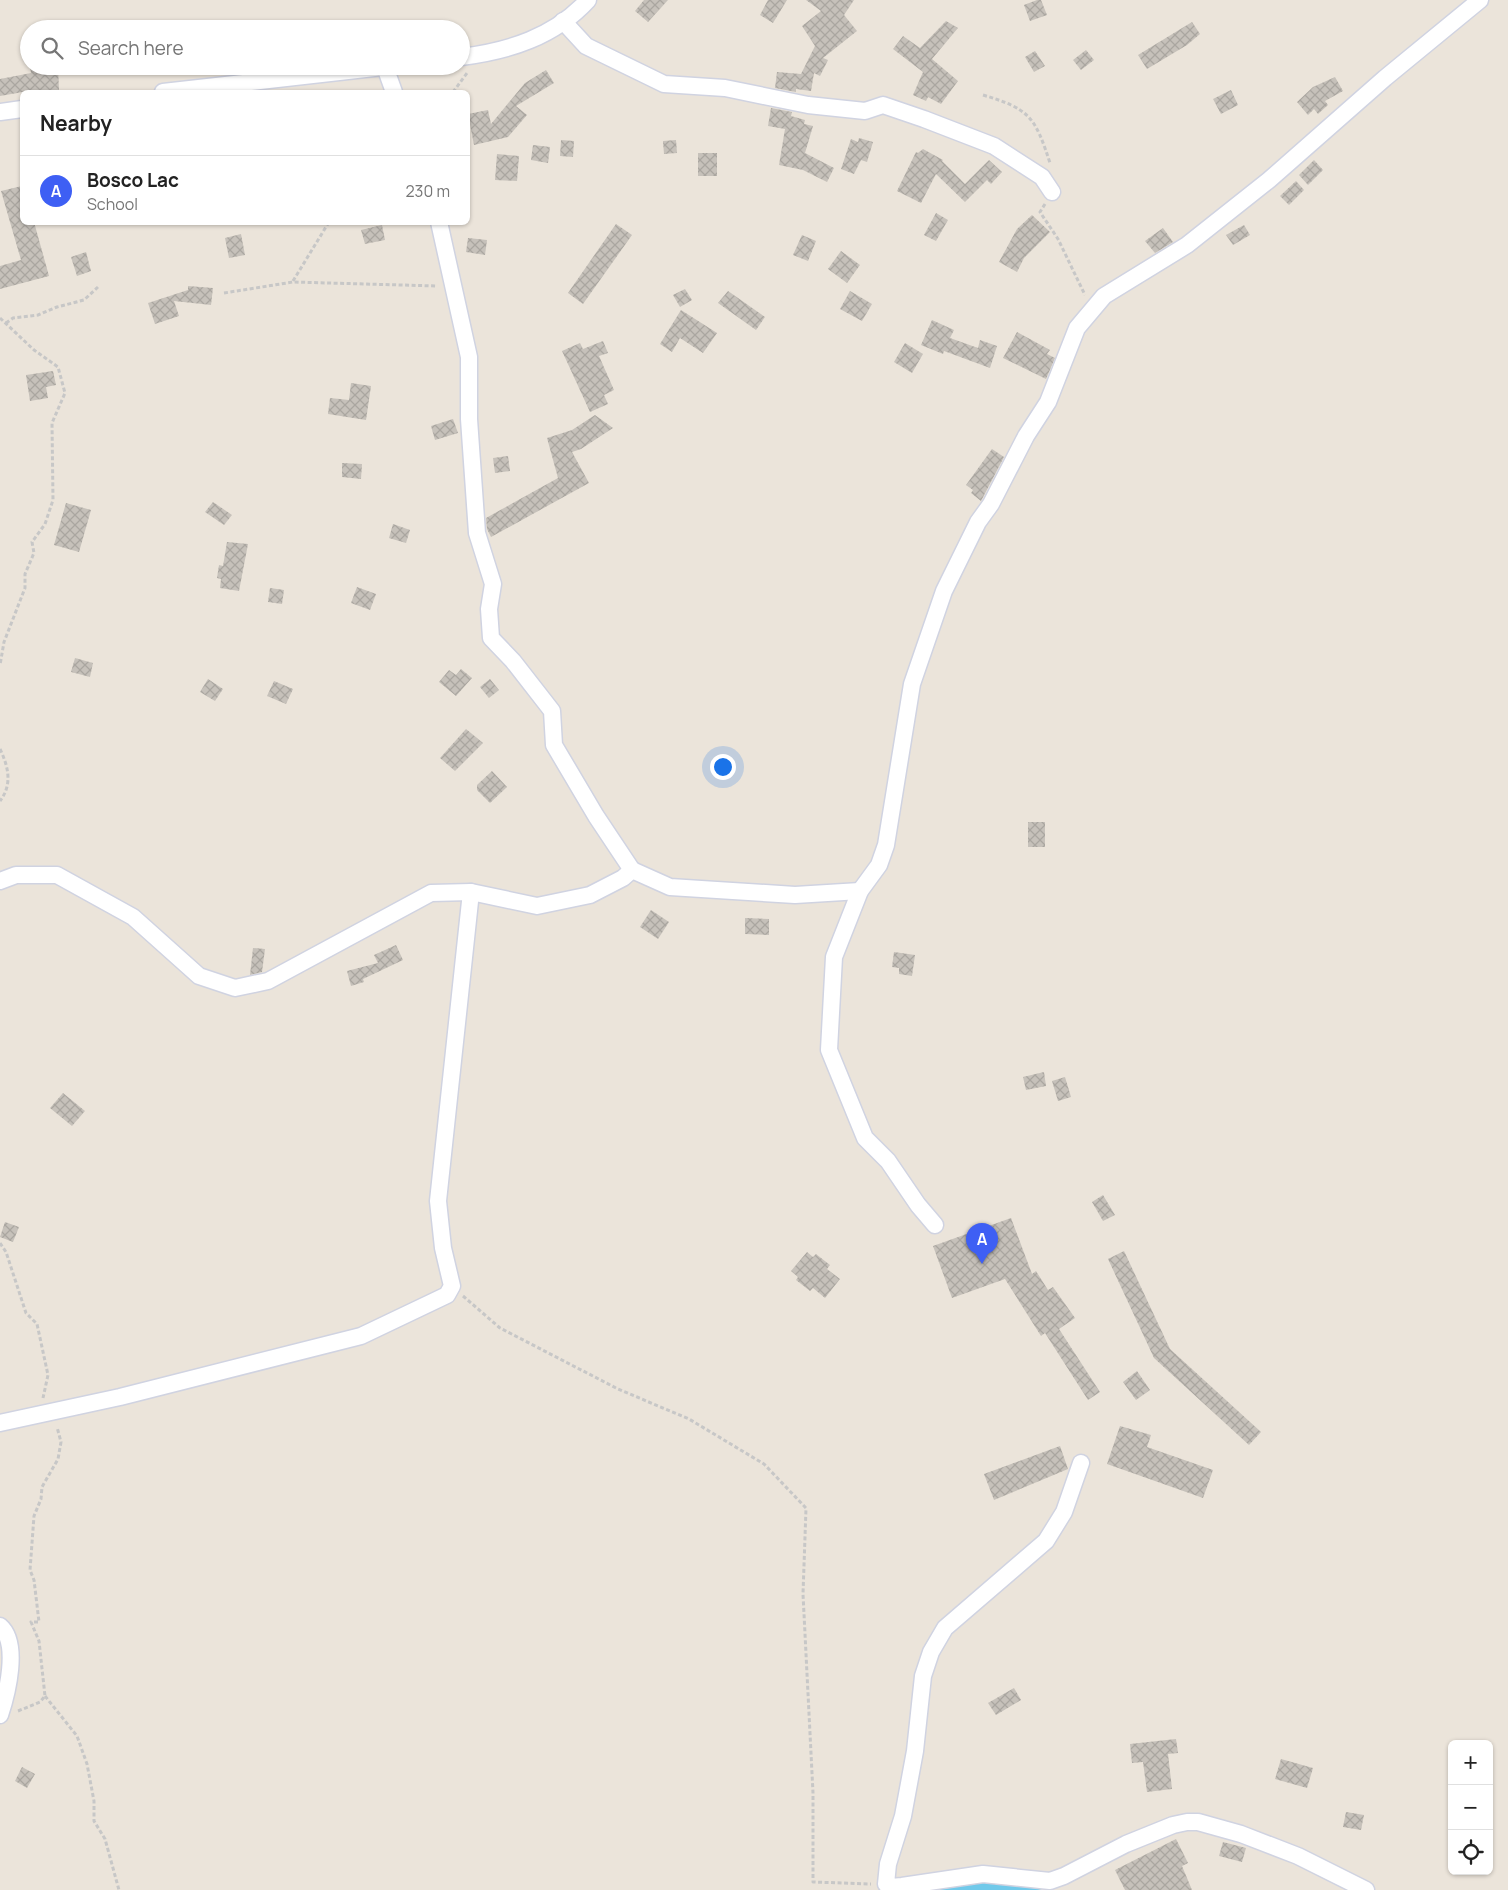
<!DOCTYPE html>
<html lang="en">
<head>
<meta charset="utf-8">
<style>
  body { margin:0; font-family:Manrope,sans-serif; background:#f2f2f2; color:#222 }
  .controls { position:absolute; right:15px; bottom:15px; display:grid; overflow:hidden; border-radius:8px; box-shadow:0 1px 4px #0004 }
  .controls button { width:45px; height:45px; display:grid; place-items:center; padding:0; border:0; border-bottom:1px solid #e0e0e0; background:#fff; color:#222; font:25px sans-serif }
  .you { position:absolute; left:722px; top:766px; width:18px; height:18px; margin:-12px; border:4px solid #fff; border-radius:50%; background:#1a73e8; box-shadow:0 0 0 8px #1a73e833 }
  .badge { display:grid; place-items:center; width:32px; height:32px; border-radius:50%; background:#3e5ff4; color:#fff; font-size:16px; font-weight:700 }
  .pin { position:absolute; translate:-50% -41px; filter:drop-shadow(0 1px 2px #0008) }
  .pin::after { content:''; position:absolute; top:26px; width:18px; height:15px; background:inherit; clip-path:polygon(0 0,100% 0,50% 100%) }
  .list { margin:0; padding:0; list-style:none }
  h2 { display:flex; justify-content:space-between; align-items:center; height:65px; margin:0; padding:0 20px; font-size:21px }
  h2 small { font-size:16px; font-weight:400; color:#767676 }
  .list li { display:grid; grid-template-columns:32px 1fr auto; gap:15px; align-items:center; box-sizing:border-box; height:70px; padding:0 20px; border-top:1px solid #e0e0e0 }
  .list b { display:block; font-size:19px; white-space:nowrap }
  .list p { margin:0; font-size:16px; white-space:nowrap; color:#767676 }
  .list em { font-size:16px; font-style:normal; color:#767676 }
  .icon { flex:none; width:28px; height:28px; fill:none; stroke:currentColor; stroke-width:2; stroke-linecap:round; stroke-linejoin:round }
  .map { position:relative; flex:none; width:1508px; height:1890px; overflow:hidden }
  .search { position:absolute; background:#fff; box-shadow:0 1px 4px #0004; left:20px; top:20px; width:450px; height:55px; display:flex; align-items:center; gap:12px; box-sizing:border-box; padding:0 18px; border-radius:28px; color:#767676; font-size:19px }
  .panel { position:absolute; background:#fff; box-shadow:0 1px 4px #0004; left:20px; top:90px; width:450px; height:135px; border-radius:8px }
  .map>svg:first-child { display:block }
</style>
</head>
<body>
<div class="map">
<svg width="1508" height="1890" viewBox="0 0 1508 1890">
  <defs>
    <pattern id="water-waves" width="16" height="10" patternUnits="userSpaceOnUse" patternTransform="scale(1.25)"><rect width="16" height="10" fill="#70c9ea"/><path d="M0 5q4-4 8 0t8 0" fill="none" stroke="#5ca3be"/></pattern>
    <pattern id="building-cross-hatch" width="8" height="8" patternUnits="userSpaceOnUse" patternTransform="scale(1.25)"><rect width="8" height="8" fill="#c6c1ba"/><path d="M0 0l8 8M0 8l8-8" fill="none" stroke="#aaa6a0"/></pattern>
  </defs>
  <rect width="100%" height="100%" fill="#ebe4da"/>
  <!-- water -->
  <path fill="url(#water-waves)" d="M967,1880L1012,1882L1042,1890H930Z"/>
  <!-- building -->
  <g fill="url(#building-cross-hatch)">
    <path d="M644,0H668L648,22L635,11Z"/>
    <path d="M768,0H787L773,23L760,15Z"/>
    <path d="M806,0H854L844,15L857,31L823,58L828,60L820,76L814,73L811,91L796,89V92L775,88L777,72L801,74L815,46L802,26L821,11Z"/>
    <path d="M1037,0H1041L1047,15L1030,21L1024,5Z"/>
    <path d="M946,21L958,28L932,59L958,81L941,104L928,97L926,101L913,95L923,72L893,49L903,36L920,48Z"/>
    <path d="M1192,22L1200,34L1187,45L1147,69L1138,55Z"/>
    <path d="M1086,50L1094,60L1081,70L1073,60Z"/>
    <path d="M1035,51L1045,66L1034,72L1025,57Z"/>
    <path d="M30,66H58L59,90L23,92L0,96V79L31,73Z"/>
    <path d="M546,70L554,83L516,106L527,115L508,137L474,145L468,114L488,110L491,124L525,83Z"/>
    <path d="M1335,77L1343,91L1325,101L1328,105L1318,114L1314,109L1308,115L1297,102L1313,87Z"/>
    <path d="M1231,90L1238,105L1221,114L1213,99Z"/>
    <path d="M771,108L792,112L791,116L805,120L804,124L813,126L805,153L834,168L827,182L803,170L779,165L785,129L768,126Z"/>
    <path d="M859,138L873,142L867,162L861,160L854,174L841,169L851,139L858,142Z"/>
    <path d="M561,140L574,141L573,157L560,156Z"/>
    <path d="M676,140L677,153L664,154L663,141Z"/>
    <path d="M533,145L550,147L548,163L531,160Z"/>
    <path d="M923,149L943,160L942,161L965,184L989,160L1002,172L991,184L987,180L965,202L936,174L921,203L897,191L916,152L918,153Z"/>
    <rect x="698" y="153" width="19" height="23"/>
    <path d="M497,154L519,156L517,181L495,180Z"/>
    <path d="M1314,160L1323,170L1308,185L1299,175Z"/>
    <path d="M1296,181L1304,190L1289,205L1280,196Z"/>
    <path d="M22,186V222H34L49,276L0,289V266L21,260L1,191Z"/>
    <path d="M936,213L948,220L936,241L924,235Z"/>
    <path d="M1032,215L1050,232L1024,258L1017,272L999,262L1017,229Z"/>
    <path d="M616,224L632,235L583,304L568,293Z"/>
    <path d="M382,225L385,240L365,244L361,230Z"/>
    <path d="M1244,225L1250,235L1233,245L1226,235Z"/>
    <path d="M1163,228L1173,242L1155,253L1145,241Z"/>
    <path d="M241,234L245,255L229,258L225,238Z"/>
    <path d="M802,235L816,241L808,261L793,255Z"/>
    <path d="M468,238L487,240L485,255L466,252Z"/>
    <path d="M841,251L860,265L847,283L828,269Z"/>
    <path d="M86,252L91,271L77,276L71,257Z"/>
    <path d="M188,286L213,288L211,305L174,301L179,316L155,324L148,303L188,290Z"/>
    <path d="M685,289L692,300L680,307L673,295Z"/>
    <path d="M728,291L765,317L756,330L718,303Z"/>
    <path d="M850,291L872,304L862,321L840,309Z"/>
    <path d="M681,310L717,333L703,353L680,338L672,352L660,344Z"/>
    <path d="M932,320L954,330L950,338L978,348L980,340L997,346L990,368L944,351L943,354L921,345Z"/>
    <path d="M1017,332L1050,350L1047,354L1055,358L1046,379L1003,358Z"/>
    <path d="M603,341L608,353L599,356L614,390L604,395L608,404L590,412L562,351L580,343L583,349Z"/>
    <path d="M905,343L923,354L912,373L894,362Z"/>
    <path d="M53,371L56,385L46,387L48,398L30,401L26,375Z"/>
    <path d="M351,383L371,386L366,420L328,414L330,398L349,400Z"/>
    <path d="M595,415L613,428L581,449L572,452L589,483L491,537L487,529L486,518L558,478L547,438L572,430Z"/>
    <path d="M453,419L458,433L435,440L431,426Z"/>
    <path d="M992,449L1004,457L981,501L971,493L973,490L966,485Z"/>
    <path d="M508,456L510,471L495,473L493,458Z"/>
    <path d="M342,463L362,464L361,479L342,477Z"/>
    <path d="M213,502L232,515L224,525L205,512Z"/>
    <path d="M66,503L91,510L79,552L54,545Z"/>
    <path d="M393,524L410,530L406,543L389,538Z"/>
    <path d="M227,542L248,544L239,591L220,588L221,579L217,578L219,565L223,566Z"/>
    <path d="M357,587L376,594L370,610L351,603Z"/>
    <path d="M270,588L284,590L282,604L268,602Z"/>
    <path d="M75,658L93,663L90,677L71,672Z"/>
    <path d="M461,669L472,678L456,696L439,682L449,670L456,675Z"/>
    <path d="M208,679L223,689L215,701L200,692Z"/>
    <path d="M490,679L499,690L489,698L480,687Z"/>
    <path d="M274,681L293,689L286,704L267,696Z"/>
    <path d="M466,729L483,743L455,771L440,758Z"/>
    <path d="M492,771L507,787L490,803L477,790V785Z"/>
    <rect x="1028" y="822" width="17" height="25"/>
    <path d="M651,910L669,922L658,939L640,927Z"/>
    <path d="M745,918L769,919V935L745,934Z"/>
    <path d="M396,945L403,960L363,979L364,982L351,986L347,971L378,963L374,955Z"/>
    <path d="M253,948L265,949L262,972L250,975Z"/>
    <path d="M894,952L915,955L912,976L899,974V968L892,967Z"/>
    <path d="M1044,1072L1046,1086L1026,1090L1023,1077Z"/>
    <path d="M1065,1077L1071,1097L1058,1101L1052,1081Z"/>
    <path d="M63,1093L85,1111L72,1126L50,1108Z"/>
    <path d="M1103,1195L1115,1215L1103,1221L1092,1202Z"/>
    <path d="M1011,1218L1032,1274L1036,1271L1048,1290L1053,1287L1075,1318L1059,1329L1100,1392L1088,1400L1045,1333L1041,1336L1005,1279L952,1298L933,1246Z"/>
    <path d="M5,1222L19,1227L13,1242L0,1237Z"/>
    <path d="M1124,1251L1170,1349L1261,1432L1249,1445L1154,1358L1108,1259Z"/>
    <path d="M807,1252L813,1257L816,1254L830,1265L827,1269L840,1279L825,1298L813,1288L810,1291L796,1280L798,1277L791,1271Z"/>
    <path d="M1137,1371L1150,1390L1136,1400L1123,1382Z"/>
    <path d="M1120,1426L1151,1435L1147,1447L1213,1470L1203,1498L1107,1464Z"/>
    <path d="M1060,1446L1068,1469L994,1500L984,1474Z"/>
    <path d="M1014,1688L1021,1700L996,1715L988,1703Z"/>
    <path d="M1176,1739L1178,1753L1168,1754L1172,1789L1147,1792L1143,1762L1132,1763L1130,1744Z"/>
    <path d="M1281,1759L1313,1768L1307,1788L1275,1779Z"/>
    <path d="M22,1767L35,1774L27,1788L15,1781Z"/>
    <path d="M1346,1812L1364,1815L1361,1830L1343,1827Z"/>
    <path d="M1176,1839L1188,1863L1182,1866L1192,1890H1125L1115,1870Z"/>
    <path d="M1223,1842L1246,1848L1242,1862L1219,1856Z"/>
  </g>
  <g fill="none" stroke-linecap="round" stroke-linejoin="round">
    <!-- street casing -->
    <g stroke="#d0d3e1" stroke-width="19">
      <g id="street">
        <path d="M563,21L586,46L664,84L725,88L808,105L865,111L883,105L924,119L994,146L1042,177L1052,192"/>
        <path d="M461,57C509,51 554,37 588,0"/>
        <path d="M385,67L394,92"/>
        <path d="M163,92L392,66"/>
        <path d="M0,112L22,109"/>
        <path d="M439,222L469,357V419L477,533L493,584L489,609L491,638L513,661L552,711L554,745L596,816L632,870"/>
        <path d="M0,881L16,875H57L133,917L199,976L235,988L268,981L431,893L471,892L537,906L590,895L623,878L632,870L670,887L795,895L860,891"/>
        <path d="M935,1225L918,1205L888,1161L865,1138L829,1050L834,957L860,891L879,865L886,845L912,684L944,591L978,522L991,504L1026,436L1048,402L1077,328L1104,296L1187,245L1269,180L1385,78L1480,0"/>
        <path d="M0,1423L120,1397L361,1336L447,1295L452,1286L443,1248L438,1201L471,892"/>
        <path d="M1081,1463L1064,1512L1046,1541L945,1628L931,1652L923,1676L915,1751L903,1816L888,1864L886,1884L891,1887L902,1886L983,1874L1050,1881L1064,1876L1126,1844L1173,1825L1187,1822H1198L1241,1834L1298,1856L1366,1890"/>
        <path d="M0,1626C20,1643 7,1694 0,1715"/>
      </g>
    </g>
    <!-- path -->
    <g stroke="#c7c7c7" stroke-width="3" stroke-dasharray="4 2.5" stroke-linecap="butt">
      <path d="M453,92L467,73"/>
      <path d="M983,95C1030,109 1035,117 1050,163"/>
      <path d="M1045,204L1040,212L1058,239L1085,295"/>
      <path d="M293,281L329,222"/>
      <path d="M224,293L293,282L437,286"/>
      <path d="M0,318L34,350L58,367L65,393L52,423L53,500L45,524L32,542L34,553L25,574V588L4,642L0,665"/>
      <path d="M6,323L13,318L38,315L57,307L84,300L98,287"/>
      <path d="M0,749C8,766 13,784 0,801"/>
      <path d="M0,1243L6,1252L26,1313L37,1324L48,1375L43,1398"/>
      <path d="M463,1296L500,1328L618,1389L689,1419L764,1464L806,1508L803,1594L813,1793V1882L871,1884"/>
      <path d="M45,1696L77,1736L87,1764L94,1801V1821L105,1839L119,1890"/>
      <path d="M18,1711L40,1702L45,1696L39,1641L31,1622H39L34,1580L30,1570L34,1516L41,1499L42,1487L58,1459L61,1442L57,1427"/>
    </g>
    <!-- street -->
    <use href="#street" stroke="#fff" stroke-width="16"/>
  </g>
</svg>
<div class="controls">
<button>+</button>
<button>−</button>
<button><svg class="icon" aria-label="locate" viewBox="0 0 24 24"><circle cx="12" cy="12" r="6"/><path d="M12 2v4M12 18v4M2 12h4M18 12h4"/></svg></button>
</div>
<div class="you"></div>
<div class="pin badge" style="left:982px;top:1264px">A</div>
<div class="search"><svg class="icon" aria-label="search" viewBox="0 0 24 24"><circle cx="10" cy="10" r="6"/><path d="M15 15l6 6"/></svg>Search here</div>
<section class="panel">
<h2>Nearby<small></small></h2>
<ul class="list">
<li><span class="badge">A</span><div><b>Bosco Lac</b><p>School</p></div><em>230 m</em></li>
</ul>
</section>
</div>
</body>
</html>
